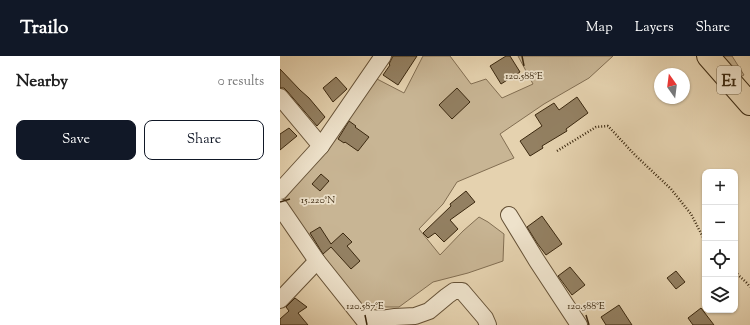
<!DOCTYPE html>
<html lang="en">
<head>
<meta charset="utf-8">
<style>
  body { margin:0; font-family:"Sorts Mill Goudy",serif; background:#f6f6f6; color:#222 }
  .controls { position:absolute; right:12px; bottom:12px; display:grid; overflow:hidden; border-radius:8px; box-shadow:0 1px 3px #0004 }
  .controls button { width:36px; height:36px; display:grid; place-items:center; padding:0; border:0; border-bottom:1px solid #e0e0e0; background:#fff; color:#222; font:20px sans-serif }
  .compass { position:absolute; left:374px; top:12px; width:36px; height:36px; border-radius:50%; background:#fff; box-shadow:0 1px 3px #0004; rotate:346deg }
  .list { margin:0; padding:0; list-style:none }
  h2 { display:flex; justify-content:space-between; align-items:center; height:52px; margin:0; padding:0 16px; font-size:17px }
  h2 small { font-size:13px; font-weight:400; color:#767676 }
  .actions { display:flex; gap:8px; padding:12px 16px }
  .actions a { flex:1; padding:9px 0; border:1px solid #111827; border-radius:8px; text-align:center; font-size:14px; color:#111827 }
  .actions .main { background:#111827; color:#fff }
  .icon { flex:none; width:22px; height:22px; fill:none; stroke:currentColor; stroke-width:2; stroke-linecap:round; stroke-linejoin:round }
  .map { position:relative; flex:none; width:470px; height:269px; overflow:hidden }
  header { display:flex; align-items:center; gap:24px; box-sizing:border-box; height:56px; padding:0 20px; background:#111827; color:#fff }
  header strong { font-size:19px }
  nav { display:flex; gap:22px; margin-inline-start:auto; font-size:14px }
  main { display:flex }
  aside { flex:1; background:#fff }
  .map>svg:first-child { display:block }
</style>
</head>
<body>
<header>
<strong>Trailo</strong>
<nav><a>Map</a><a>Layers</a><a>Share</a></nav>
</header>
<main>
<aside>
<h2>Nearby<small>0 results</small></h2>
<ul class="list">
</ul>
<div class="actions"><a class="main">Save</a><a>Share</a></div>
</aside>
<div class="map">
<svg width="470" height="269" viewBox="0 0 470 269">
  <rect width="100%" height="100%" fill="#e5d2af"/>
  <filter id="stains"><feTurbulence type="fractalNoise" baseFrequency=".005" numOctaves="4"/><feColorMatrix values="0 0 0 0 .2 0 0 0 0 .09 0 0 0 0 .02 0 0 0 .5 -.17"/></filter>
  <radialGradient id="worn" r=".72"><stop offset=".6" stop-color="#630" stop-opacity="0"/><stop offset="1" stop-color="#630" stop-opacity=".3"/></radialGradient>
  <!-- green -->
  <g fill="#c8b594" stroke="#826e52">
    <path d="M143,0H170L191,28L206,23L222,42L253,28L238,0H333L309,22L264,48L220,78L234,102L177,126L163,148L139,173L160,199L183,175L199,161L208,166L224,178L223,205L188,217L153,226L119,251H98L81,249L2,147L97,23L124,37Z"/>
    <path d="M435,0H452L464,19L456,23Z"/>
  </g>
  <!-- building -->
  <g fill="#938062" stroke="#3b280f">
    <path d="M113,0H137L118,29L103,19L110,9L109,8Z"/>
    <path d="M226,0H230L240,16L221,28L210,10Z"/>
    <path d="M0,13L20,34L29,42L45,61L37,70L7,35L4,32H0Z"/>
    <path d="M56,21L67,33L53,46L43,32Z"/>
    <path d="M177,32L190,46L172,63L159,49Z"/>
    <path d="M297,41L308,57L286,73L287,75L262,90L263,92L250,100L240,85L262,70L255,59L274,47L279,54Z"/>
    <path d="M69,65L76,70L75,71L89,81L78,95L65,86L64,87L58,83Z"/>
    <path d="M9,72L17,80L0,94V78Z"/>
    <path d="M41,118L49,125L40,135L32,128Z"/>
    <path d="M186,135L195,146L170,164L178,173L164,186L155,177L148,182L143,177L171,150L170,148Z"/>
    <path d="M262,160L282,188L266,199L257,187L247,171Z"/>
    <path d="M40,171L51,188L63,177L72,186L67,190L80,205L71,213L51,191L43,198L30,177Z"/>
    <path d="M290,211L305,229L292,239L278,220Z"/>
    <path d="M396,215L405,226L396,233L387,222Z"/>
    <path d="M15,242L27,251L18,257L28,269H0V263L9,255L6,251Z"/>
    <path d="M339,249L352,269H326L321,261Z"/>
    <path d="M421,252L434,269H413L408,262Z"/>
  </g>
  <g fill="none" stroke-linecap="round" stroke-linejoin="round">
    <!-- minor casing -->
    <g stroke="#665237" stroke-width="18">
      <g id="minor">
        <path d="M0,41L41,90"/>
        <path d="M0,135L41,90L103,0"/>
        <path d="M0,151L37,205L88,269"/>
        <path d="M229,159L257,205L299,269"/>
        <path d="M0,244L37,205"/>
        <path d="M82,261L101,263L115,261L135,260L149,255L167,240L174,235H182L205,262L208,269"/>
      </g>
    </g>
    <!-- highway casing -->
    <g stroke="#3b280f" stroke-width="24">
      <path id="highway" d="M428,0L470,48"/>
    </g>
    <!-- path -->
    <g stroke="#3b280f" stroke-width="2.5" stroke-dasharray="1 2" stroke-linecap="butt">
      <path d="M277,95L316,71L328,70L355,99L391,133L411,158L425,185"/>
      <path d="M455,216L467,227L470,231"/>
    </g>
    <!-- minor -->
    <use href="#minor" stroke="#eee2cb" stroke-width="16"/>
    <!-- highway -->
    <use href="#highway" stroke="#e5d2af" stroke-width="22"/>
  </g>
  <!-- ticks -->
  <path fill="none" stroke="#3b280f" stroke-width="1.5" d="M242,0L244,10M0,146L10,143M85,259L87,269M306,259L309,269"/>
  <g text-anchor="middle" stroke-width="3.5" stroke-linejoin="round" paint-order="stroke">
    <!-- shield labels -->
    <rect fill="#eee2cb" stroke="#716047" stroke-width="1" x="437" y="10" width="24" height="28" rx="3"/>
    <g font-size="16" font-weight="bold" fill="#3b280f">
      <text x="449" y="30">E1</text>
    </g>
  </g>
  <g font-size="10" text-anchor="middle" fill="#3b280f" stroke="#eee2cb" stroke-width="3.5" stroke-linejoin="round" paint-order="stroke">
    <text x="244" y="23">120.588°E</text>
    <text x="38" y="147">15.220°N</text>
    <text x="85" y="253">120.587°E</text>
    <text x="306" y="253">120.588°E</text>
  </g>
  <rect width="100%" height="100%" filter="url(#stains)"/>
  <rect width="100%" height="100%" fill="url(#worn)"/>
</svg>
<div class="controls">
<button>+</button>
<button>−</button>
<button><svg class="icon" aria-label="locate" viewBox="0 0 24 24"><circle cx="12" cy="12" r="6"/><path d="M12 2v4M12 18v4M2 12h4M18 12h4"/></svg></button>
<button><svg class="icon" aria-label="layers" viewBox="0 0 24 24"><path d="M12 4l9 5-9 5-9-5zM3 14l9 5 9-5"/></svg></button>
</div>
<svg class="compass" viewBox="-18 -18 36 36"><path d="M0-13l5 13h-10z" fill="#e53935"/><path d="M0 13l5-13h-10z" fill="#767676"/></svg>
</div>
</main>
</body>
</html>
